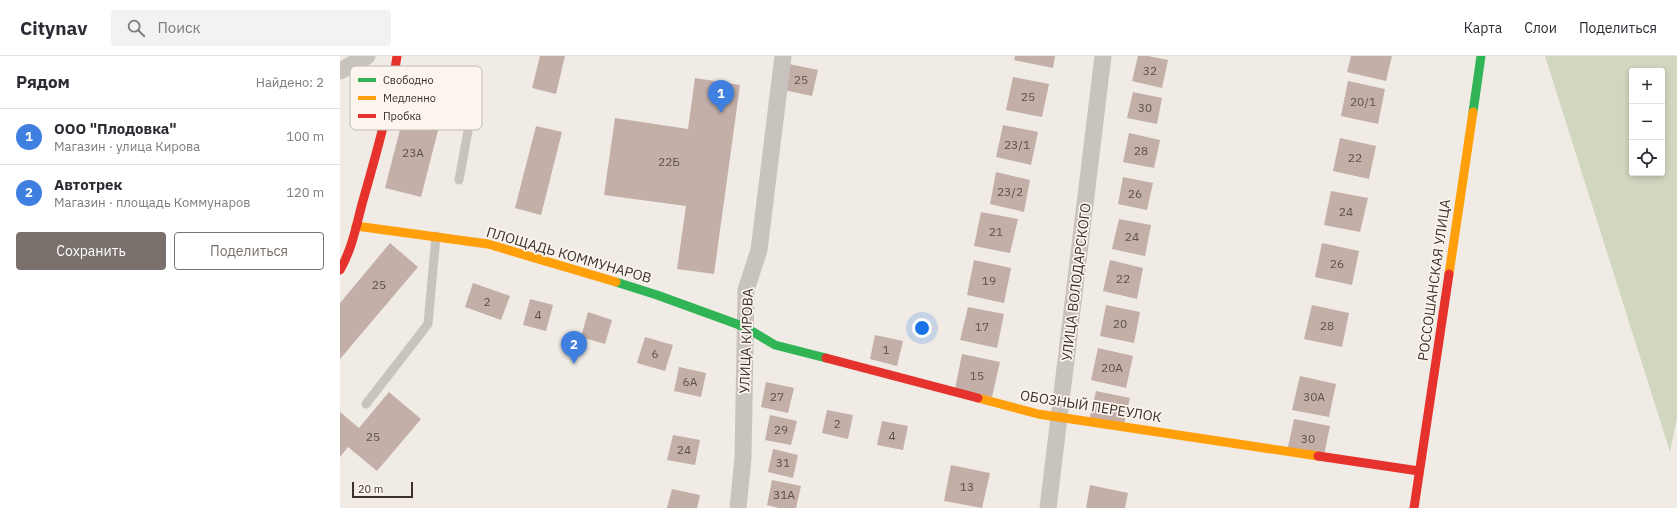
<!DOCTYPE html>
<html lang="ru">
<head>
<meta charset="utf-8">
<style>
  body { margin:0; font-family:"IBM Plex Sans",sans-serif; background:#f2f2f3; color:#2b2b33 }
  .controls { position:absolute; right:12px; top:12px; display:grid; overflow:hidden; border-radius:4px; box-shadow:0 2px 6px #0003 }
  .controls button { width:36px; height:36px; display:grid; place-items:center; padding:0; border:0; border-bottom:1px solid #e1e1e2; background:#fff; color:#2b2b33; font:20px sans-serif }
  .scale { position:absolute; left:12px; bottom:10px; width:61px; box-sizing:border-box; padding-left:4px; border:2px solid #3b302b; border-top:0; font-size:11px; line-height:14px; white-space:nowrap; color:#3b302b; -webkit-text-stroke:3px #fbf5ee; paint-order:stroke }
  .you { position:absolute; left:582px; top:272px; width:14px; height:14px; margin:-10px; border:3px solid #fff; border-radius:50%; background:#1a73e8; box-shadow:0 0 0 6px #1a73e833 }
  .badge { display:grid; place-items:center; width:26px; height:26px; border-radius:50%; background:#7a716c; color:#fff; font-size:13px; font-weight:700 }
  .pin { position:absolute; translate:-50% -33px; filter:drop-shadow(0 1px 2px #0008) }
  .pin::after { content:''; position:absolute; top:21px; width:14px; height:12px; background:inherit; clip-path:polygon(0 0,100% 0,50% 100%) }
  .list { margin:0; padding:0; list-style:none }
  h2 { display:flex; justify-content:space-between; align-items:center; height:52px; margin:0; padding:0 16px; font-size:17px }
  h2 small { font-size:13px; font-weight:400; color:#7c7c81 }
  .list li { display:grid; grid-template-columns:26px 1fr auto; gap:12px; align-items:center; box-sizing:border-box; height:56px; padding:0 16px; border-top:1px solid #e1e1e2 }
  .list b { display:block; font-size:15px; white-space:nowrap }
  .list p { margin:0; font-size:13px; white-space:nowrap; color:#7c7c81 }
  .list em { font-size:13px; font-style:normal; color:#7c7c81 }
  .actions { display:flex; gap:8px; padding:12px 16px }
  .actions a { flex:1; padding:9px 0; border:1px solid #7a716c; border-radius:4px; text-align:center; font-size:14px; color:#7a716c }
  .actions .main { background:#7a716c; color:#fff }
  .icon { flex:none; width:22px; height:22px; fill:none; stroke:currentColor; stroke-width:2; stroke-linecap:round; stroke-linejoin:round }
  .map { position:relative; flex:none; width:1337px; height:452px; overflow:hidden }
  header { display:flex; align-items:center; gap:24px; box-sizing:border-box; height:56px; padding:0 20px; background:#fff; border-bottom:1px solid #e1e1e2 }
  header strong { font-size:19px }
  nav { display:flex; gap:22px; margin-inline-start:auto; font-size:14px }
  .search { width:280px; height:36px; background:#f2f2f3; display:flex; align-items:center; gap:10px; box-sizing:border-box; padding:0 14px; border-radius:4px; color:#7c7c81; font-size:15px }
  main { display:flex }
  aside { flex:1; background:#fff }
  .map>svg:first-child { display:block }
</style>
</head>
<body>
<header>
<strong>Citynav</strong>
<div class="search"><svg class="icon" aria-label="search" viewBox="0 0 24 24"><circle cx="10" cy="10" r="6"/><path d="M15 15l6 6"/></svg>Поиск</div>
<nav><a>Карта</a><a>Слои</a><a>Поделиться</a></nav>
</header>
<main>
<aside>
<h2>Рядом<small>Найдено: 2</small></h2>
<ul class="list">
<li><span class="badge" style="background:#3f7fe0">1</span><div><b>ООО &quot;Плодовка&quot;</b><p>Магазин · улица Кирова</p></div><em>100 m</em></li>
<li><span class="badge" style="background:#3f7fe0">2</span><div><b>Автотрек</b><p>Магазин · площадь Коммунаров</p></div><em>120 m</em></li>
</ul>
<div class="actions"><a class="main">Сохранить</a><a>Поделиться</a></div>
</aside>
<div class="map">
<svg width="1337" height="452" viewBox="0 0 1337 452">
  <rect width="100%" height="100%" fill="#f0ebe5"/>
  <!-- green -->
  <path fill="#d1d6bf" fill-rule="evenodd" d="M1205,0H1337V361L1330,396ZM1292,15H1322V117H1292Z"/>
  <!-- building -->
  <g fill="#c3afa7">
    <path d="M200,0H225L216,38L192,32Z"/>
    <path d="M675,0H715L713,12L674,4Z"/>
    <path d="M798,0H808L828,4L822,32L792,25Z"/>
    <path d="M1011,0H1052L1046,25L1007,16Z"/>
    <path d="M449,8L478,14L472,40L444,34Z"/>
    <path d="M673,21L709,28L702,61L666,54Z"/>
    <path d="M355,22L400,29L374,218L337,213L346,150L264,139L275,62L348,73Z"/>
    <path d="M1008,25L1045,33L1038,68L1001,60Z"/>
    <path d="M793,36L822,42L817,68L787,62Z"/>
    <path d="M65,54L101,63L81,141L45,132Z"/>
    <path d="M663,69L698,76L691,109L656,101Z"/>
    <path d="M196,70L222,76L201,159L175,152Z"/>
    <path d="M789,77L820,84L814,112L783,106Z"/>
    <path d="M1000,82L1036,90L1029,123L993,115Z"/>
    <path d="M656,116L690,124L684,156L650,148Z"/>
    <path d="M783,121L813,127L807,154L778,148Z"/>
    <path d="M991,135L1028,142L1020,176L984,169Z"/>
    <path d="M641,156L678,163L670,197L634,190Z"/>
    <path d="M779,163L811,169L805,200L772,193Z"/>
    <path d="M50,187L78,211L0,303V247Z"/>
    <path d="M982,187L1019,195L1012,229L975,221Z"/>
    <path d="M634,204L671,212L664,247L627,239Z"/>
    <path d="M770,204L803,212L797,243L763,235Z"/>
    <path d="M133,227L170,240L161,264L125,251Z"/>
    <path d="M190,243L213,249L206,275L183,269Z"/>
    <path d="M766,249L800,256L794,287L760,280Z"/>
    <path d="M972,249L1009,257L1002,291L964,283Z"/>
    <path d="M628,251L664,258L657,292L620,284Z"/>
    <path d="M248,256L272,264L265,288L241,281Z"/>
    <path d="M535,279L563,285L557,310L530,303Z"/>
    <path d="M305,281L333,289L325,315L297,307Z"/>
    <path d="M758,292L793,300L786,332L751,324Z"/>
    <path d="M622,298L660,306L652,341L615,333Z"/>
    <path d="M339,311L366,317L361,341L334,335Z"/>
    <path d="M960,320L996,328L989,361L952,354Z"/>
    <path d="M426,326L454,332L448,357L421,351Z"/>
    <path d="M756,335L790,342L783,372L749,365Z"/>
    <path d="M49,336L81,363L37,415L8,391L0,401V356L19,372Z"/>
    <path d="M487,354L513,359L508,383L482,377Z"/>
    <path d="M430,359L457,365L451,389L425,384Z"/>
    <path d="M954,363L990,370L983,404L947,396Z"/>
    <path d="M542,365L568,370L563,394L537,389Z"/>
    <path d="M333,379L360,384L355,409L327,404Z"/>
    <path d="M433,393L458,399L453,422L428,416Z"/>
    <path d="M611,409L650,417L642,452L604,445Z"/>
    <path d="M432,424L461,430L456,452H439L427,449Z"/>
    <path d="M750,429L788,437L785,452H746Z"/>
    <path d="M332,433L360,439L357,452H327Z"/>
  </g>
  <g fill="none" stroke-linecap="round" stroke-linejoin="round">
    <!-- lane -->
    <g stroke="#c9c3be" stroke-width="9">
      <path d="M55,21L115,32L129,51L128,75L119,124"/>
      <path d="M26,348L88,268L96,180"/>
    </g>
    <!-- street -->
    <g stroke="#c9c3be" stroke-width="17">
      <path d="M0,15L27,0"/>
      <path d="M398,452L403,402L406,234L419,194L443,0"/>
      <path d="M708,452L763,0"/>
    </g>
    <!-- fast -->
    <g stroke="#30b455" stroke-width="9">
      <path d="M1133,56L1141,0"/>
      <path d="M276,226L317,239L405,271L435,289L486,302"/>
    </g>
    <!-- slow -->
    <g stroke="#ff9f0a" stroke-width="9">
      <path d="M16,170L148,188L276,226"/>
      <path d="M1109,218L1133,56"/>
      <path d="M638,342L698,358L978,400"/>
    </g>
    <!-- jam -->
    <g stroke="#e5322d" stroke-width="9">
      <path d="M0,214C12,193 16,171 22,148C36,99 50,51 57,0"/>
      <path d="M486,302L638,342"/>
      <path d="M978,400L1079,415"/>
      <path d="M1074,452L1109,218"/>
    </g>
  </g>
  <g text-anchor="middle" stroke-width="3.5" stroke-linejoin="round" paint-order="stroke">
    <!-- number labels -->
    <g font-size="12" fill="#5d504a">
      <text x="810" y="19">32</text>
      <text x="461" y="28">25</text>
      <text x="688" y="45">25</text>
      <text x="1023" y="50">20/1</text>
      <text x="805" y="56">30</text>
      <text x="677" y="93">23/1</text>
      <text x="801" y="99">28</text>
      <text x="73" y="101">23А</text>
      <text x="1015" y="106">22</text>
      <text x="329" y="110">22Б</text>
      <text x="670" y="140">23/2</text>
      <text x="795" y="142">26</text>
      <text x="1006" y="160">24</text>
      <text x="656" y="180">21</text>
      <text x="792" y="185">24</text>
      <text x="997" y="212">26</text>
      <text x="783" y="227">22</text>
      <text x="649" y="229">19</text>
      <text x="39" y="233">25</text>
      <text x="147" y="250">2</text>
      <text x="198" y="263">4</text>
      <text x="780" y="272">20</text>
      <text x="987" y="274">28</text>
      <text x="642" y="275">17</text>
      <text x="546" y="298">1</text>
      <text x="315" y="302">6</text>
      <text x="772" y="316">20А</text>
      <text x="637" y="324">15</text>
      <text x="350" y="330">6А</text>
      <text x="437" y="345">27</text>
      <text x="974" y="345">30А</text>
      <text x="497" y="372">2</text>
      <text x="441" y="378">29</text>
      <text x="552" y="384">4</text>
      <text x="33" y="385">25</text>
      <text x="968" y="387">30</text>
      <text x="344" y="398">24</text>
      <text x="443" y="411">31</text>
      <text x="627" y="435">13</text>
      <text x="444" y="443">31А</text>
    </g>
    <!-- street labels -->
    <g font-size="14" fill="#3b302b" stroke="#fbf5ee">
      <text transform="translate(229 199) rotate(16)" y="5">ПЛОЩАДЬ КОММУНАРОВ</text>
      <text transform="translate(1094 224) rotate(-82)" y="5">РОССОШАНСКАЯ УЛИЦА</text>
      <text transform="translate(736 226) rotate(-83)" y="5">УЛИЦА ВОЛОДАРСКОГО</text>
      <text transform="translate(406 285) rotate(-88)" y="5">УЛИЦА КИРОВА</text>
      <text transform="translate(751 350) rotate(9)" y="5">ОБОЗНЫЙ ПЕРЕУЛОК</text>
    </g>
  </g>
  <!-- legend -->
  <rect x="10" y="10" width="132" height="64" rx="6" fill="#fbf5ee" stroke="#c1bab4" stroke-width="1"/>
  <rect x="18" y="22" width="18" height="4" fill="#30b455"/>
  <rect x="18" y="40" width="18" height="4" fill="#ff9f0a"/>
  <rect x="18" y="58" width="18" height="4" fill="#e5322d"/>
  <g font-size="11" fill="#3b302b">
    <text x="43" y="28">Свободно</text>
    <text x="43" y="46">Медленно</text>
    <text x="43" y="64">Пробка</text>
  </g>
</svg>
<div class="controls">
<button>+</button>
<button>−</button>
<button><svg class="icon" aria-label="locate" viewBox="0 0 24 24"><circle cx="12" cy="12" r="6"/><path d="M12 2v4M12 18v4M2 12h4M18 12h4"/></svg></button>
</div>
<div class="scale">20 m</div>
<div class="you"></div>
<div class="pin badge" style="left:381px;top:57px;background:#3f7fe0">1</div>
<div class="pin badge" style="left:234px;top:308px;background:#3f7fe0">2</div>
</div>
</main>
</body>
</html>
